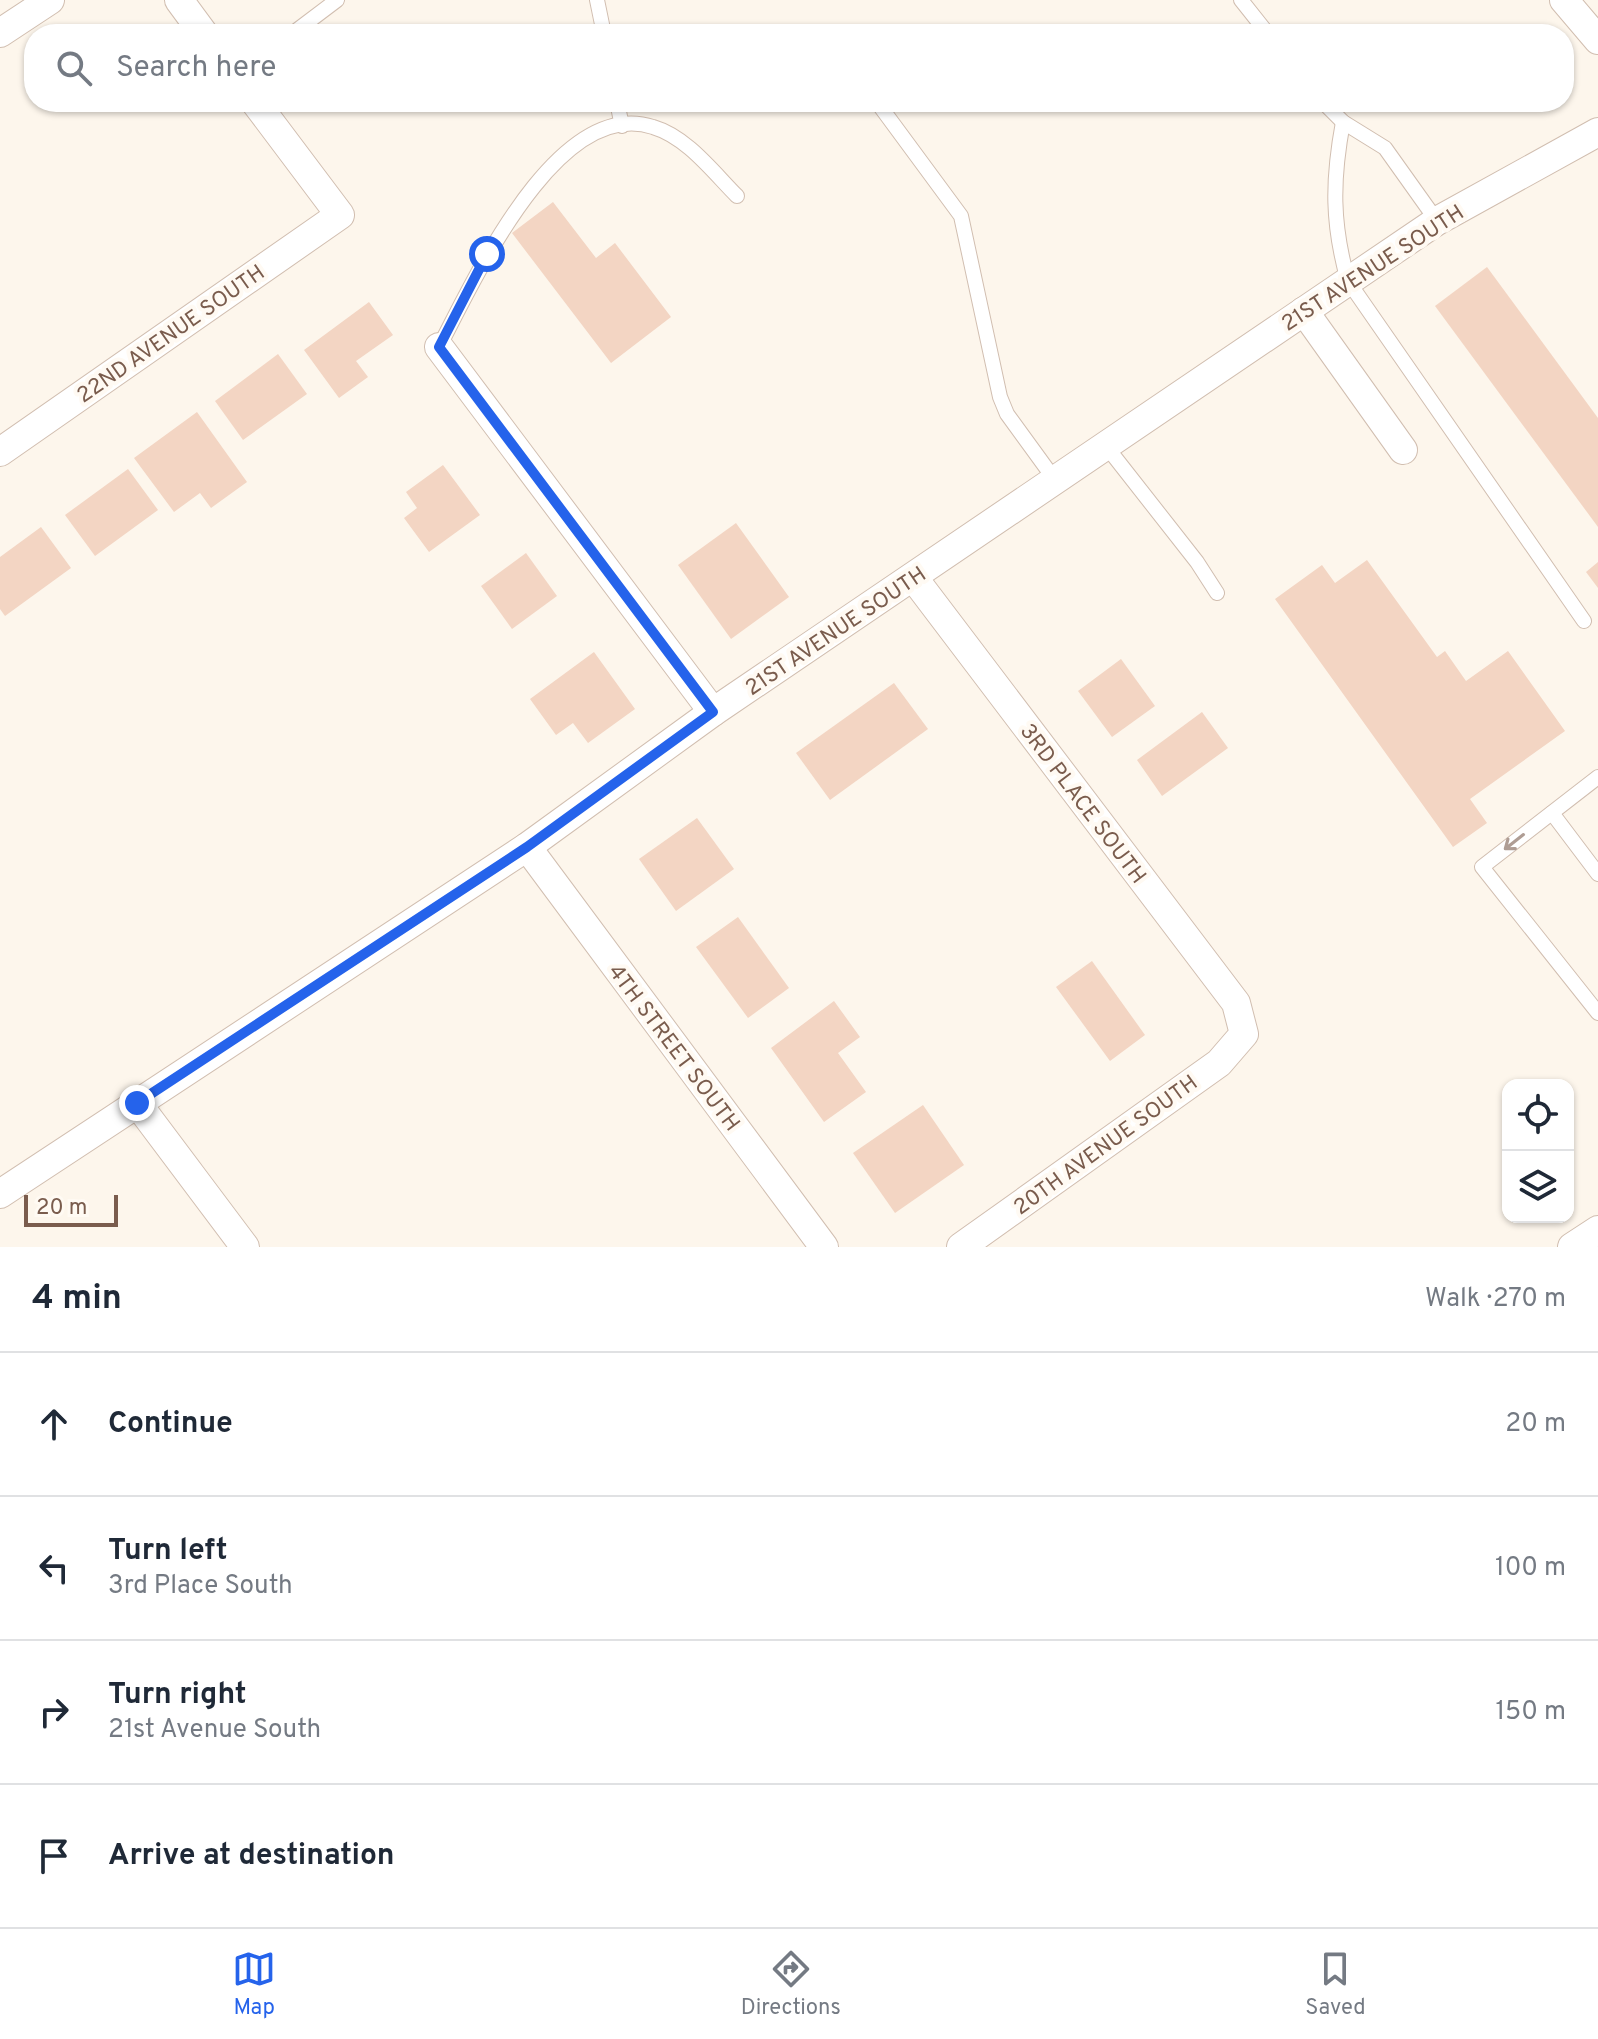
<!DOCTYPE html>
<html lang="en">
<head>
<meta charset="utf-8">
<style>
  body { margin:0; font-family:Overpass,sans-serif; background:#f2f2f3; color:#1f2937 }
  .controls { position:absolute; right:24px; bottom:24px; display:grid; overflow:hidden; border-radius:16px; box-shadow:0 2px 6px #0004 }
  .controls button { width:72px; height:72px; display:grid; place-items:center; padding:0; border:0; border-bottom:2px solid #e0e1e3; background:#fff; color:#1f2937; font:40px sans-serif }
  .scale { position:absolute; left:24px; bottom:20px; width:94px; box-sizing:border-box; padding-left:8px; border:4px solid #7a5c4d; border-top:0; font-size:22px; line-height:28px; white-space:nowrap; color:#7a5c4d; -webkit-text-stroke:6px #fffaf3; paint-order:stroke }
  .stop { position:absolute; width:24px; height:24px; margin:-18px; border:6px solid #2563eb; border-radius:50%; background:#fff }
  .stop.end { background:#2563eb; border-color:#fff; box-shadow:0 2px 8px #0008 }
  .list { margin:0; padding:0; list-style:none }
  h2 { display:flex; justify-content:space-between; align-items:center; height:104px; margin:0; padding:0 32px; font-size:34px }
  h2 small { font-size:26px; font-weight:400; color:#747a83 }
  .list li { display:grid; grid-template-columns:52px 1fr auto; gap:24px; align-items:center; box-sizing:border-box; height:144px; padding:0 32px; border-top:2px solid #e0e1e3 }
  .list b { display:block; font-size:30px; white-space:nowrap }
  .list p { margin:0; font-size:26px; white-space:nowrap; color:#747a83 }
  .list em { font-size:26px; font-style:normal; color:#747a83 }
  .icon { flex:none; width:44px; height:44px; fill:none; stroke:currentColor; stroke-width:2; stroke-linecap:round; stroke-linejoin:round }
  .map { position:relative; flex:none; width:1598px; height:1247px; overflow:hidden }
  .search { position:absolute; background:#fff; box-shadow:0 2px 6px #0004; left:24px; right:24px; top:24px; height:88px; display:flex; align-items:center; gap:20px; box-sizing:border-box; padding:0 28px; border-radius:32px; color:#747a83; font-size:30px }
  .sheet { height:680px; background:#fff }
  nav { display:flex; justify-content:space-around; align-items:center; box-sizing:border-box; height:112px; border-top:2px solid #e0e1e3; background:#fff; font-size:22px; color:#747a83 }
  nav a { display:grid; justify-items:center; gap:4px }
  nav .on { color:#2563eb }
  .map>svg:first-child { display:block }
</style>
</head>
<body>
<div class="map">
<svg width="1598" height="1247" viewBox="0 0 1598 1247">
  <rect width="100%" height="100%" fill="#fdf6ec"/>
  <!-- building -->
  <g fill="#f3d5c3">
    <path d="M553,202L596,258L615,243L671,317L611,363L512,233Z"/>
    <path d="M1487,267L1598,418V527L1435,306Z"/>
    <path d="M369,302L393,335L356,361L368,377L339,398L304,350Z"/>
    <path d="M278,354L307,394L243,440L215,401Z"/>
    <path d="M197,412L247,482L211,508L200,493L174,512L134,458Z"/>
    <path d="M443,465L480,515L429,552L404,518L417,508L406,492Z"/>
    <path d="M128,469L158,510L95,556L65,515Z"/>
    <path d="M736,523L789,597L731,639L678,565Z"/>
    <path d="M41,527L71,568L5,616L0,609V557Z"/>
    <path d="M526,553L557,596L512,629L481,586Z"/>
    <path d="M1367,560L1437,657L1445,651L1466,681L1508,651L1565,731L1470,799L1487,823L1453,847L1275,599L1322,565L1335,583Z"/>
    <path d="M1598,562V588L1586,572Z"/>
    <path d="M594,652L635,709L588,743L573,723L556,735L530,699Z"/>
    <path d="M1121,659L1155,706L1112,737L1078,691Z"/>
    <path d="M894,683L928,729L830,800L796,753Z"/>
    <path d="M1202,712L1228,748L1162,796L1137,760Z"/>
    <path d="M697,818L734,869L676,911L639,859Z"/>
    <path d="M738,917L789,988L748,1018L696,947Z"/>
    <path d="M1092,961L1145,1035L1110,1061L1056,987Z"/>
    <path d="M834,1001L860,1037L838,1053L866,1092L824,1122L771,1048Z"/>
    <path d="M923,1105L964,1165L895,1213L853,1153Z"/>
  </g>
  <g fill="none" stroke-linecap="round" stroke-linejoin="round">
    <!-- lane casing -->
    <g stroke="#d1beb0" stroke-width="16">
      <g id="lane">
        <path d="M597,0L604,34"/>
        <path d="M1241,0L1268,34"/>
        <path d="M292,34L337,0"/>
        <path d="M617,102L622,126"/>
        <path d="M877,102L961,216L1000,397L1007,414L1055,480"/>
        <path d="M1323,102L1343,122L1385,148L1437,221"/>
        <path d="M1343,122C1332,181 1332,224 1348,281L1584,621"/>
        <path d="M439,347C474,281 557,96 653,127C687,137 713,172 737,196"/>
        <path d="M1106,446L1197,562L1217,593"/>
        <path d="M1598,777L1482,867L1598,1013"/>
        <path d="M1552,813L1598,874"/>
      </g>
    </g>
    <!-- street casing -->
    <g stroke="#d1beb0" stroke-width="30">
      <g id="street">
        <path d="M179,0L204,34"/>
        <path d="M1564,0L1598,40"/>
        <path d="M0,33L50,0"/>
        <path d="M1304,311L1403,450"/>
        <path d="M439,347L713,712"/>
        <path d="M0,452L340,215L255,102"/>
        <path d="M913,577L1236,1003L1244,1034L1219,1063L961,1247"/>
        <path d="M527,847L824,1247"/>
        <path d="M137,1103L245,1247"/>
        <path d="M0,1194L527,847L713,712L1437,221L1598,132"/>
        <path d="M1572,1247L1598,1230"/>
      </g>
    </g>
    <!-- lane -->
    <use href="#lane" stroke="#fff" stroke-width="14"/>
    <!-- street -->
    <use href="#street" stroke="#fff" stroke-width="28"/>
  </g>
  <!-- one-way arrows -->
  <defs><path id="oneway-shaft" d="M-6 0H5M1.5-3L5.5 0L1.5 3" fill="none" stroke-width="1.6" stroke-linecap="round" stroke-linejoin="round" transform="scale(2)"/></defs>
  <use stroke="#af9d94" href="#oneway-shaft" transform="translate(1514 842) rotate(142)"/>
  <g fill="none" stroke-linecap="round" stroke-linejoin="round">
    <!-- route -->
    <path stroke="#2563eb" stroke-width="10" d="M137,1103L527,847L713,712L439,347L487,254"/>
  </g>
  <g text-anchor="middle" stroke-width="8" stroke-linejoin="round" paint-order="stroke">
    <!-- street labels -->
    <g font-size="22" fill="#7a5c4d" stroke="#fffaf3">
      <text transform="translate(1372 267) rotate(-33)" y="8">21ST AVENUE SOUTH</text>
      <text transform="translate(170 333) rotate(-35)" y="8">22ND AVENUE SOUTH</text>
      <text transform="translate(835 630) rotate(-34)" y="8">21ST AVENUE SOUTH</text>
      <text transform="translate(1084 803) rotate(53)" y="8">3RD PLACE SOUTH</text>
      <text transform="translate(675 1047) rotate(53)" y="8">4TH STREET SOUTH</text>
      <text transform="translate(1105 1144) rotate(-36)" y="8">20TH AVENUE SOUTH</text>
    </g>
  </g>
</svg>
<div class="controls">
<button><svg class="icon" aria-label="locate" viewBox="0 0 24 24"><circle cx="12" cy="12" r="6"/><path d="M12 2v4M12 18v4M2 12h4M18 12h4"/></svg></button>
<button><svg class="icon" aria-label="layers" viewBox="0 0 24 24"><path d="M12 4l9 5-9 5-9-5zM3 14l9 5 9-5"/></svg></button>
</div>
<div class="scale">20 m</div>
<div class="stop" style="left:487px;top:254px"></div>
<div class="stop end" style="left:137px;top:1103px"></div>
<div class="search"><svg class="icon" aria-label="search" viewBox="0 0 24 24"><circle cx="10" cy="10" r="6"/><path d="M15 15l6 6"/></svg>Search here</div>
</div>
<section class="sheet">
<h2>4 min<small>Walk · 270 m</small></h2>
<ul class="list">
<li><svg class="icon" aria-label="ahead" viewBox="0 0 24 24"><path d="M12 20V5M6 11l6-6 6 6"/></svg><div><b>Continue</b></div><em>20 m</em></li>
<li><svg class="icon" aria-label="left" viewBox="0 0 24 24"><path d="M17 20v-9H6M10 6l-5 5 5 5"/></svg><div><b>Turn left</b><p>3rd Place South</p></div><em>100 m</em></li>
<li><svg class="icon" aria-label="right" viewBox="0 0 24 24"><path d="M7 20v-9h11M14 6l5 5-5 5"/></svg><div><b>Turn right</b><p>21st Avenue South</p></div><em>150 m</em></li>
<li><svg class="icon" aria-label="arrive" viewBox="0 0 24 24"><path d="M6 21V4h12l-3 4 3 4H6"/></svg><div><b>Arrive at destination</b></div></li>
</ul>
</section>
<nav>
<a class="on"><svg class="icon" aria-label="map" viewBox="0 0 24 24"><path d="M3 6l6-2 6 2 6-2v14l-6 2-6-2-6 2zM9 4v14M15 6v14"/></svg>Map</a>
<a><svg class="icon" aria-label="directions" viewBox="0 0 24 24"><path d="M12 3l9 9-9 9-9-9zM9 14v-3h6M13 9l2 2-2 2"/></svg>Directions</a>
<a><svg class="icon" aria-label="saved" viewBox="0 0 24 24"><path d="M7 4h10v16l-5-4-5 4z"/></svg>Saved</a>
</nav>
</body>
</html>
